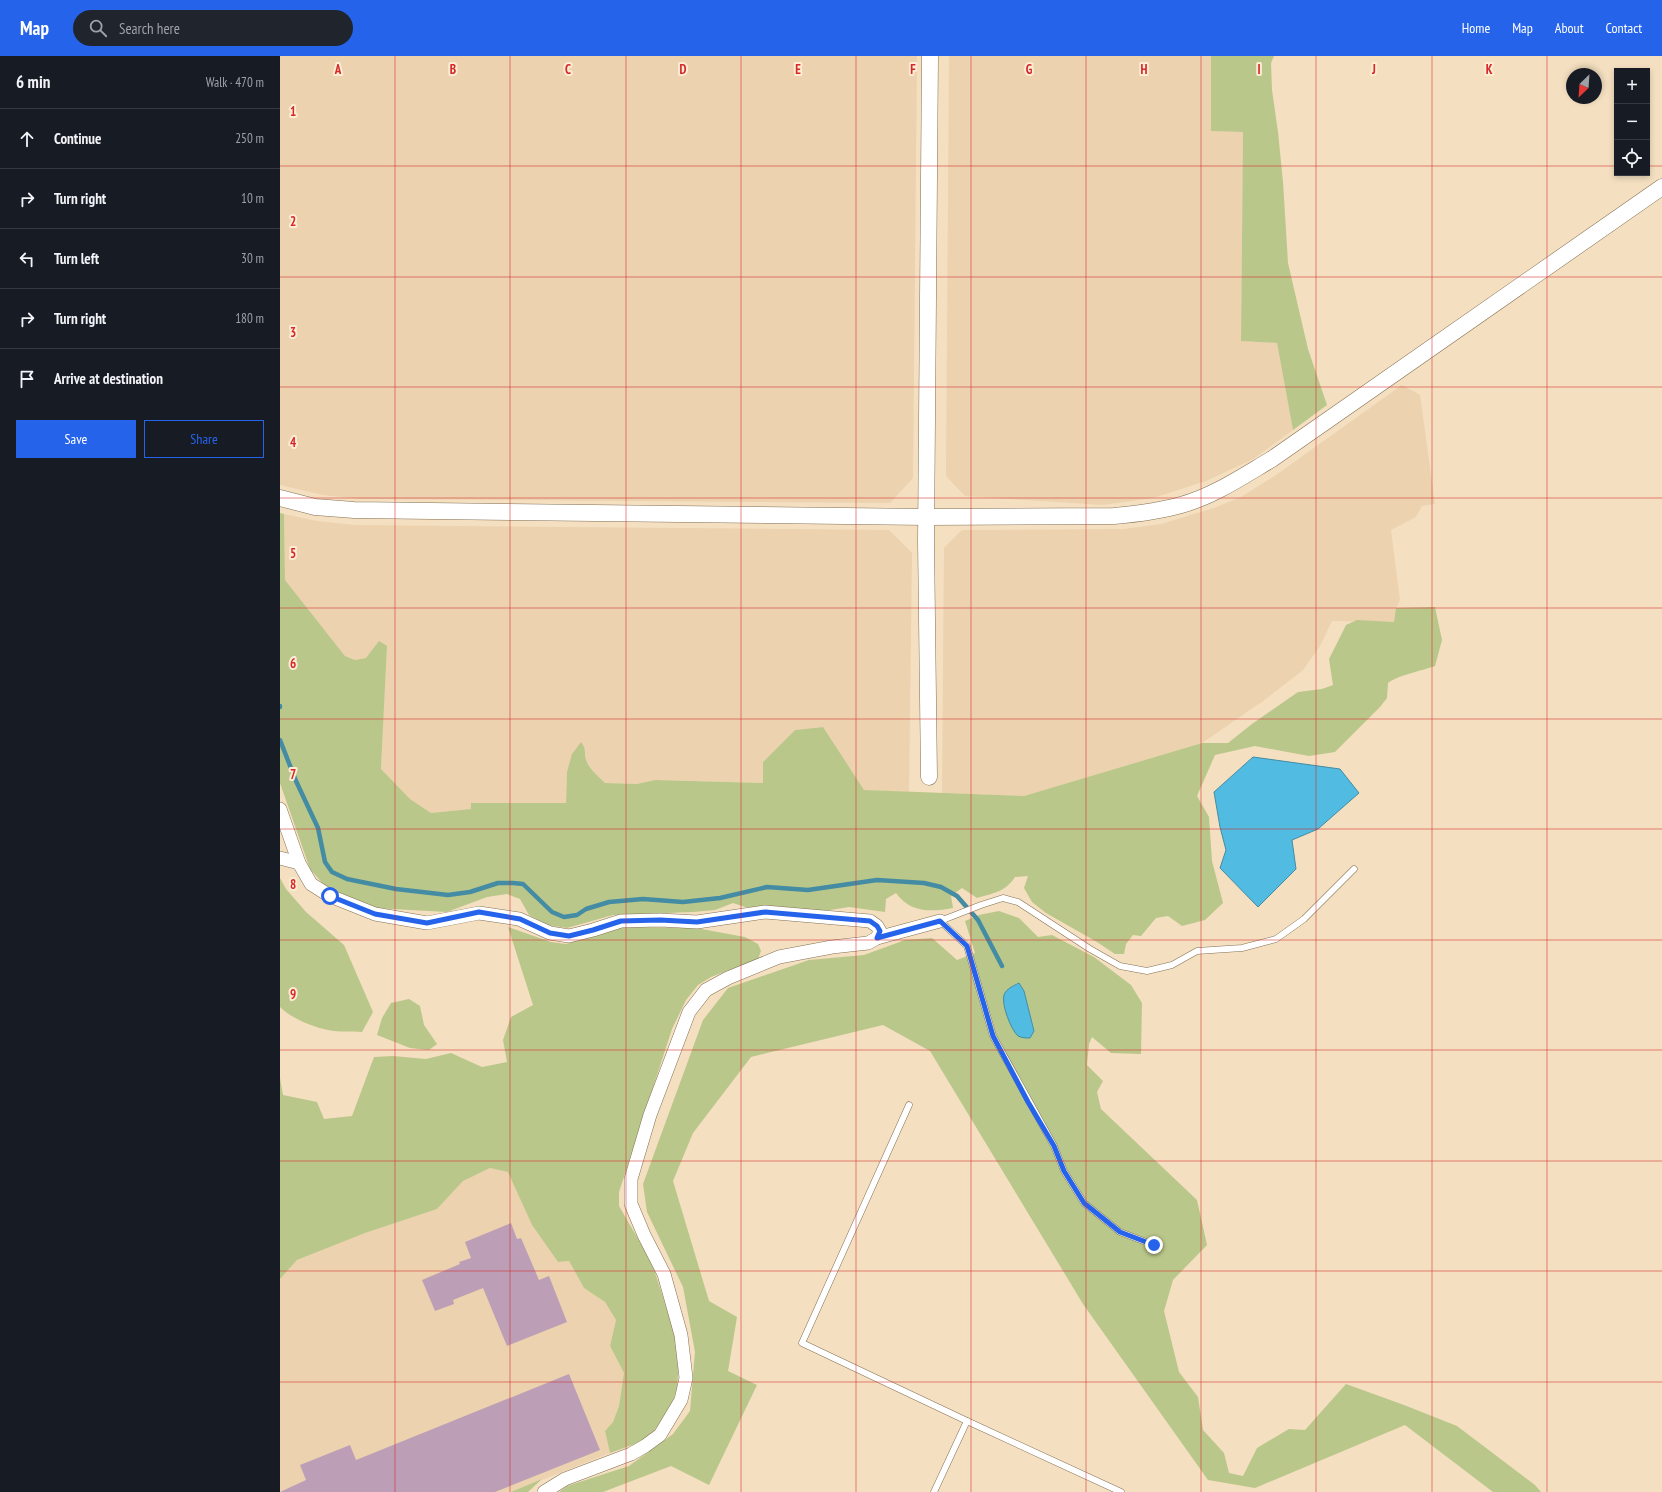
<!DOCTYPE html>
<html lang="en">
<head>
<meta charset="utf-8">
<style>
  body { margin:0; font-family:"PT Sans Narrow",sans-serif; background:#20242c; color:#f1f3f6 }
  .controls { position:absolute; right:12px; top:12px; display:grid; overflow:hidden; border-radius:0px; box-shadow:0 2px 6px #0003 }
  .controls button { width:36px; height:36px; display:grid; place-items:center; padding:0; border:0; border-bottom:1px solid #363941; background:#171b24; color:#f1f3f6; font:20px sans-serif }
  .compass { position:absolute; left:1286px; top:12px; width:36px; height:36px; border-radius:50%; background:#171b24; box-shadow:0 2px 6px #0003; rotate:205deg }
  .stop { position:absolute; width:12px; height:12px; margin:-9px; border:3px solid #2563eb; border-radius:50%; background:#fff }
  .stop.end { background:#2563eb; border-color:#fff; box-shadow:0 1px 4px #0008 }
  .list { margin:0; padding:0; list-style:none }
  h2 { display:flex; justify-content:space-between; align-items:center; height:52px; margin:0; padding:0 16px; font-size:17px }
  h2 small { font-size:13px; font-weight:400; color:#9ea1a6 }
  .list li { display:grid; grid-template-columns:26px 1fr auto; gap:12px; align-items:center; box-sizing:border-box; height:60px; padding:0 16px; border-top:1px solid #363941 }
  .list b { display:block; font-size:15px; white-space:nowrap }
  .list em { font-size:13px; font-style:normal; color:#9ea1a6 }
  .actions { display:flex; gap:8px; padding:12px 16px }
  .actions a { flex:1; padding:9px 0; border:1px solid #2563eb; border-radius:0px; text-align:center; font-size:14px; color:#2563eb }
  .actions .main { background:#2563eb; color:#fff }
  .icon { flex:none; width:22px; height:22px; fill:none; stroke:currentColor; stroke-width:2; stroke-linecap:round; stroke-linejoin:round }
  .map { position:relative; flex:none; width:1382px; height:1436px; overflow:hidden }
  header { display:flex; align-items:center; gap:24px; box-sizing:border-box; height:56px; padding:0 20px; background:#2563eb; color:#fff }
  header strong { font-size:19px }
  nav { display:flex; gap:22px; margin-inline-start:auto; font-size:14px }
  .search { width:280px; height:36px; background:#20242c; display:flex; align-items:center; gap:10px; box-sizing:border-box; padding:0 14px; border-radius:22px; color:#9ea1a6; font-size:15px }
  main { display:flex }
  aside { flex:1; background:#171b24 }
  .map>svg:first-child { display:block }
</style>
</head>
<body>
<header>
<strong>Map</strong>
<div class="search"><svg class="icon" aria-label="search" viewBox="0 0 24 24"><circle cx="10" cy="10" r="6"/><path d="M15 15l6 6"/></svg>Search here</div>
<nav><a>Home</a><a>Map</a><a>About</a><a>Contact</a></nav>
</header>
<main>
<aside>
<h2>6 min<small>Walk · 470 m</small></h2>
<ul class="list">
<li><svg class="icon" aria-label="ahead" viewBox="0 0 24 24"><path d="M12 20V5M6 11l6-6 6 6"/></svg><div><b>Continue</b></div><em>250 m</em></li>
<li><svg class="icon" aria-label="right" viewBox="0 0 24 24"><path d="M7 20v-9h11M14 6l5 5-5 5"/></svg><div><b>Turn right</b></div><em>10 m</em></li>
<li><svg class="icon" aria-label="left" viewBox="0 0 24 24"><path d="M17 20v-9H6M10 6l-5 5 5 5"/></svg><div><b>Turn left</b></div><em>30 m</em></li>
<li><svg class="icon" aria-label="right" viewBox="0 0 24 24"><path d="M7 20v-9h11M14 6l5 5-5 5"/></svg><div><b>Turn right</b></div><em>180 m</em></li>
<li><svg class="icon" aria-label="arrive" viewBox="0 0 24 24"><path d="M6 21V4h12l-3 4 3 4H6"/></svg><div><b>Arrive at destination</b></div></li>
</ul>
<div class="actions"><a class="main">Save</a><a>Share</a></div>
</aside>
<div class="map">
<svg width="1382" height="1436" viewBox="0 0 1382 1436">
  <rect width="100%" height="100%" fill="#f4dfc0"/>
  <!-- built -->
  <g fill="#ecd2ae">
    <path d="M0,0H637L633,422L610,447L82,443L43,439L0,429Z"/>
    <path d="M669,0H931V75L963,76L961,285L997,287L1013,374L973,403L926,425L873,442L822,449L685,440L666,420Z"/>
    <path d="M1122,329L1140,339L1155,448L1142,450L1136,461L1111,474L1120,544L1116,552L1114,566L1052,565L1040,590L1023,614L986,643L922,687L744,740L662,737L664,492L682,474L844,473L881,468L934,452L961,441L996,419Z"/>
    <path d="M4,458L37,465L75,469L609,474L632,497L629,736L584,734L542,671L515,674L483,706V727L375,724L357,728L325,727L314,717L306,705L305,692L287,716L286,747H192L191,753L151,757L130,743L101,713L107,590L86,602L75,604L65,600L5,524Z"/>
    <path d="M210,1112L229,1116L252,1169L278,1206L289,1205L304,1232L325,1246L336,1264L330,1290L344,1317L339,1350L333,1366L325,1375L330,1397L231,1436H0V1223L17,1204L85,1177L157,1153L183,1125Z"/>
  </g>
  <!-- green -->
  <g fill="#bac78a" fill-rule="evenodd">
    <path d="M931,0H994L991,7L992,34L998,76L1003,126L1008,207L1028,293L1047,349L1013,374L997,287L961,285L963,76L931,75Z"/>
    <path d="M0,457L4,458L5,524L65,600L75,604L86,602L99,585L107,590L101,713L130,743L151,757L191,753V747H286L287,716L292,698L301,686C307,694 304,696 306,704C309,713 319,721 325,727L357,728L375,724L483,727V706L515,674L543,671L584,734L744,740L922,687H948L972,668L1018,636L1042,633L1053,629L1049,603L1066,569L1077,564L1114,566L1116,552L1155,551L1162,584L1155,610C1141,615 1118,619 1108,627L1107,642L1100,651L1055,696L1029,700L975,690L935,699L917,740L929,761L932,805L943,847L925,864L902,870L888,860L876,862L861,880L853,879L846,888L844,898H835L817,886L766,857L752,846L744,832L748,820L735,821C725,836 714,837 697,842L682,832L671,840L673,852C651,856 630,857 616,837L606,843L605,856L569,851L544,855L493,851H465L453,847L435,854L413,856L333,859L287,872L268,869L249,859L240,843L227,838L207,841L167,856L94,852L66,843L45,830L30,813L0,727Z"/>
    <path d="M0,822L6,833L26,856L64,889L93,956L82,976C73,975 63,976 54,975C37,973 12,963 0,951Z"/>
    <path d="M719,855L739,862L758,881L772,879L814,901L851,929L862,947L861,998L831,997L812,981L809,988L807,1009L823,1025L817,1036L821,1053L917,1144L927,1189L893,1224L884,1255L899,1316L918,1341L923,1374L944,1397L949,1417L963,1420L977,1392L1009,1373L1025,1374L1066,1328L1124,1349L1177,1370L1255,1429L1261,1436H1213L1125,1369L975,1432L928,1424L803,1248L650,995L603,969L471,1001L413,1077L393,1125L429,1245L457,1261L448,1315L477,1329L429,1429L391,1410L323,1436H279L287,1430L349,1410L393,1378L410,1355L415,1296L403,1231L367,1156L363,1128L423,964L448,932L529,904L584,899L625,884L652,882L677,904L695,897L685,865L699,859ZM738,927L744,935L754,975L750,982L728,933Z"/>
    <path d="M228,871L271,886L286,888L319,876L343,871L416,872L465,881L478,888L481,895L478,903L431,921L418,929L406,944L392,973L339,1136V1150L372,1207L395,1279L399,1304L397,1333L391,1351L371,1379L355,1388L330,1397L325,1375L333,1366L339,1350L344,1317L330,1290L336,1264L325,1246L304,1232L289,1205L278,1206L252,1169L228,1116L210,1112L183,1125L157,1153L85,1177L17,1204L0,1223V1022L3,1039L37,1046L44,1063L72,1060L94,1001L113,1000L146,1003L171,997L202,1011L227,1006L223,984L231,961L253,949Z"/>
    <path d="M129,943L140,950L144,969L157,988L149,994L130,992L97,979L102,962L111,947Z"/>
    <path d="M262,1423L248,1436H231Z"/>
  </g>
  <!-- water -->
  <g fill="#51bbe1" stroke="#448ca3">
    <path d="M973,701L1060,713L1079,737L1038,773L1012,784L1016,813L978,851L940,812L946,794L940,771L934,736Z"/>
    <path d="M739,927L744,935L754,975L750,982C746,982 742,982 738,980C731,974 721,948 724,939C726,933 733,930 739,927Z"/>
  </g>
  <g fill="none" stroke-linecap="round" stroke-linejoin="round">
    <!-- stream -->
    <g stroke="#448ca3" stroke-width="4.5">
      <path d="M0,650V651"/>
      <path d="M0,684L16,725L38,772L45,806L52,816L67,823L116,833L168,839L190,836L218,827H233L243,828L272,856L284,861L297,859L306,853L329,846L363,843L403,846L440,842L487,831L528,834L597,824L644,827L661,831L677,840L698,864L722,910"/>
    </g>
  </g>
  <!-- building -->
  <g fill="#bc9fb7">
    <path d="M231,1167L237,1183L241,1182L259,1224L269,1220L287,1266L227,1290L203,1232L173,1244L174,1248L155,1255L142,1224L180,1208L179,1206L191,1202L185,1186Z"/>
    <path d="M289,1318L320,1394L215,1436H0L26,1424L20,1409L70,1389L76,1404Z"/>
  </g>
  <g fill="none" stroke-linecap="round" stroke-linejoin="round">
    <!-- service casing -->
    <g stroke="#847154" stroke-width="7">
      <g id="service">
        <path d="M629,1049L522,1287L687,1365"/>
        <path d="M874,1189L840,1176L804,1147L784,1115L774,1090L713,980L687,890L660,865L701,849L723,842L738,846L810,893L840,910L867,915L892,909L917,895L962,892L996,883L1024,863L1074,813"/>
        <path d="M654,1436L687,1365L841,1436"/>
      </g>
    </g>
    <!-- minor casing -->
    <g stroke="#847154" stroke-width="14">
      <g id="minor">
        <path d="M0,753L19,807L31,828L50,840L95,858L147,867L199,857L239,863L270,877L289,880L313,874L341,865L380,864L417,866L485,856L590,865L597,870L600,875L597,882"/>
        <path d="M0,802L19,807"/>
        <path d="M264,1436L285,1423L351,1398L365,1390L380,1379L401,1344L406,1322L401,1279L384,1218L364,1179L351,1148V1123L370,1059L409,956L426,934L448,922L499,901L552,891L588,887L597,882L660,865"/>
      </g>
    </g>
    <!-- tertiary casing -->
    <g stroke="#847154" stroke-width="17">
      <g id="tertiary">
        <path d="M0,442L35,451L74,454L647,461L834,460C856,458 880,455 901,449C934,440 963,420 992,403L1382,131"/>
        <path d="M649,721L646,485L650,0"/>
      </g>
    </g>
    <!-- service -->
    <use href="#service" stroke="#fff" stroke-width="6"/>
    <!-- minor -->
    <use href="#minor" stroke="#fff" stroke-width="13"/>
    <!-- tertiary -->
    <use href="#tertiary" stroke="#fff" stroke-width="16"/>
  </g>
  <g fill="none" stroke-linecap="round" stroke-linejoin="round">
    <!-- route -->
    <path stroke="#2563eb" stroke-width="5" d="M50,840L95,858L147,867L199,856L240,863L270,877L289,880L313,874L341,865L380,864L417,866L485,856L590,865L597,870L600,875L597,882L660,865L687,890L713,980L748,1046L774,1090L784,1115L804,1147L840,1176L874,1189"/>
  </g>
  <!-- grid -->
  <path fill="none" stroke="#d62828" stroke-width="1" stroke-opacity="0.55" d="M115,0V1436M230,0V1436M346,0V1436M461,0V1436M576,0V1436M691,0V1436M806,0V1436M921,0V1436M1036,0V1436M1152,0V1436M1267,0V1436M0,110H1337M1367,110H1382M0,221H1382M0,331H1382M0,442H1382M0,552H1382M0,663H1382M0,773H1382M0,884H1382M0,994H1382M0,1105H1382M0,1215H1382M0,1326H1382"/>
  <g font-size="13" text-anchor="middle" font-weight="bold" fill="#d62828" stroke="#feedd4" stroke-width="4" stroke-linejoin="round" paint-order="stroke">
    <text x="58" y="18">A</text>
    <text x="173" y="18">B</text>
    <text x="288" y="18">C</text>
    <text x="403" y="18">D</text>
    <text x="518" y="18">E</text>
    <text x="633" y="18">F</text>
    <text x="749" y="18">G</text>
    <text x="864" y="18">H</text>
    <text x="979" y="18">I</text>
    <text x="1094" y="18">J</text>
    <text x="1209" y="18">K</text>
    <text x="13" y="60">1</text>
    <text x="13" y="170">2</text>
    <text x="13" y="281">3</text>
    <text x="13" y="391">4</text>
    <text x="13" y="502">5</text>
    <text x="13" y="612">6</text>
    <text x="13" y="723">7</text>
    <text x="13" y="833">8</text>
    <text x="13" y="943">9</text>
  </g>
</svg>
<div class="controls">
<button>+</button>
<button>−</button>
<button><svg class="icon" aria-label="locate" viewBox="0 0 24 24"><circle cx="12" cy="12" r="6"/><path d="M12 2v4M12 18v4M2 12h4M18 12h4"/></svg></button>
</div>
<svg class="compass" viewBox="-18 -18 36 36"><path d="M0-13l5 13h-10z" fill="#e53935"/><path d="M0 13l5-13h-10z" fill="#9ea1a6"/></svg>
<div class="stop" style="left:50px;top:840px"></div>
<div class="stop end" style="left:874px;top:1189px"></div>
</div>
</main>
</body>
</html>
